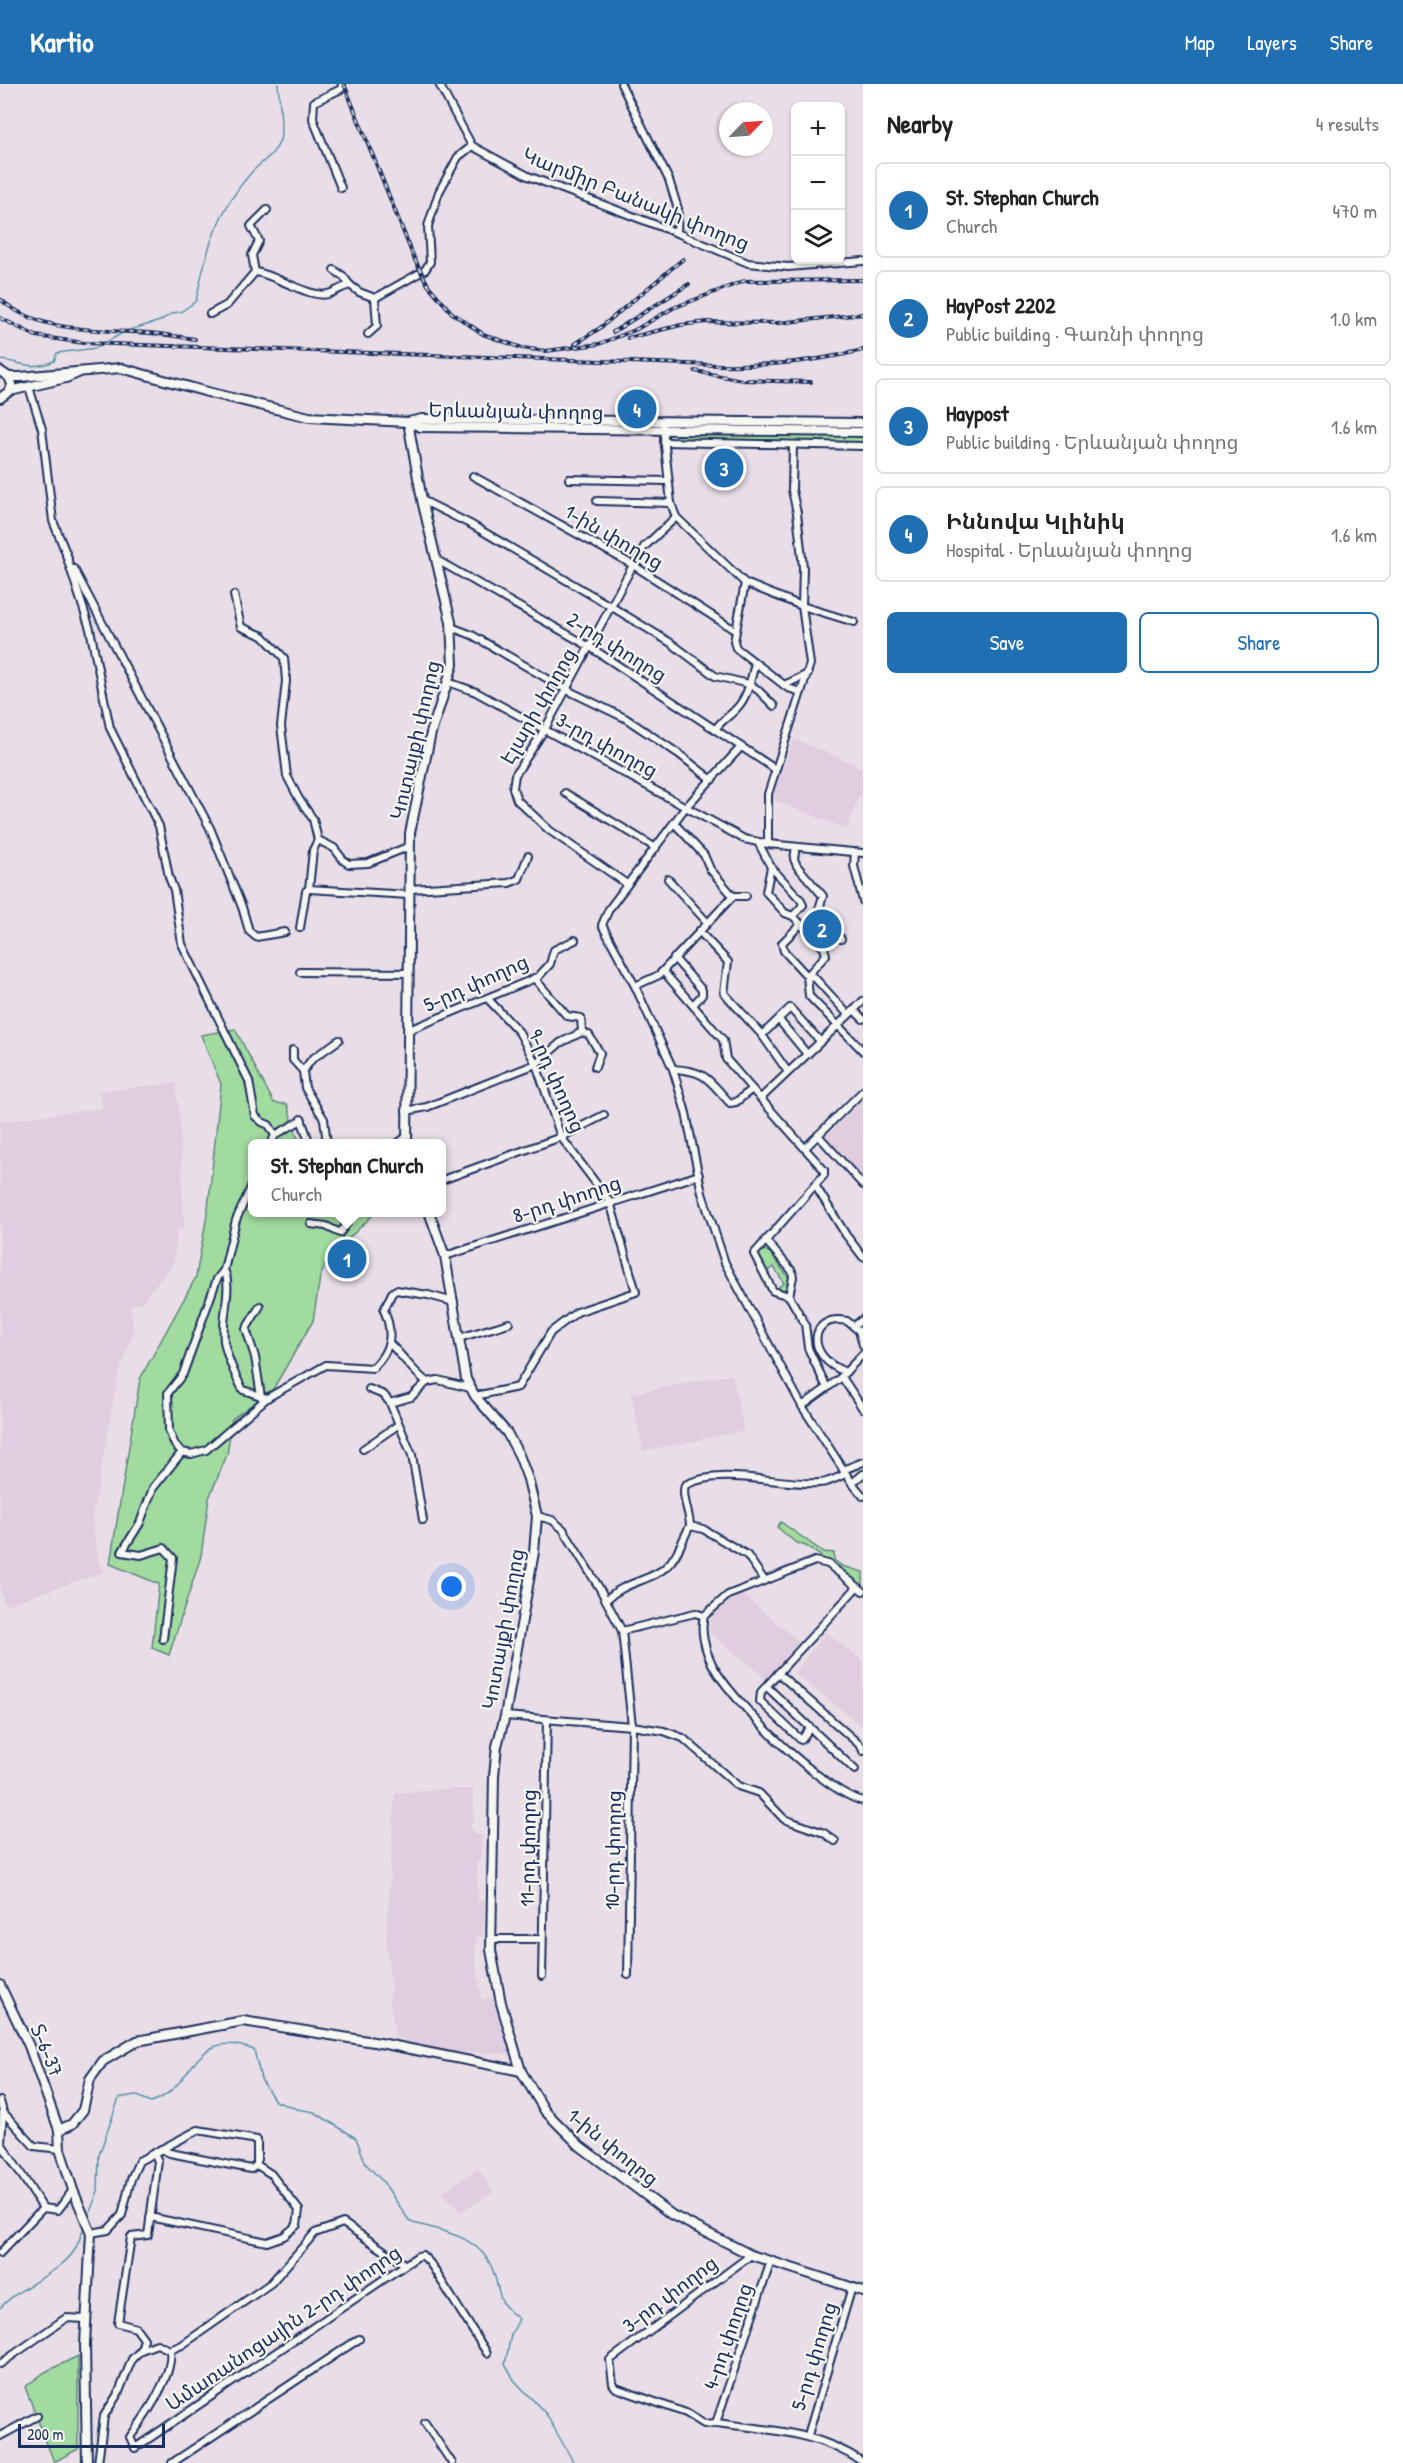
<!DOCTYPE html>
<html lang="en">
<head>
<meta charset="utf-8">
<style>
  body { margin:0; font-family:"Patrick Hand","Noto Sans Armenian",sans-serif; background:#f6f6f6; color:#222 }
  .controls { position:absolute; right:18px; top:18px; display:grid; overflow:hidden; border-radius:9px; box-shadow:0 2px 4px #0004 }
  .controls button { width:54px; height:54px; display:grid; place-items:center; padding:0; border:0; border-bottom:2px solid #e0e0e0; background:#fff; color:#222; font:30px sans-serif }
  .compass { position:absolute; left:719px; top:18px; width:54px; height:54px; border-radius:50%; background:#fff; box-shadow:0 2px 4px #0004; rotate:65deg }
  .scale { position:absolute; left:18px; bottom:15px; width:147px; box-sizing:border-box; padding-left:6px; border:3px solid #1b2f5e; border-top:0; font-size:16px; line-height:21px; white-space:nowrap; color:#1b2f5e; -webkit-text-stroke:4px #f6f6f2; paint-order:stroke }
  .you { position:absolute; left:452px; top:1503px; width:21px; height:21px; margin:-15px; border:4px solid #fff; border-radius:50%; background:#1a73e8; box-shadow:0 0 0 9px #1a73e833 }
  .badge { display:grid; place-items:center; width:39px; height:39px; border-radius:50%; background:#1f6fb2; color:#fff; font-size:20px; font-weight:700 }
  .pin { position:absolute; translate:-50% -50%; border:3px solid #fff; box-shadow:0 2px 6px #0006 }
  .popup { position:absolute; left:248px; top:1055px; width:198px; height:78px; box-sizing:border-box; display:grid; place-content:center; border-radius:9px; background:#fff; filter:drop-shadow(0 2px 4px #0005); font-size:20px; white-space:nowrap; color:#767676 }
  .popup b { font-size:22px; color:#222 }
  .popup::after { content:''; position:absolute; left:50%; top:100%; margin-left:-12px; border:12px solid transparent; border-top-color:#fff }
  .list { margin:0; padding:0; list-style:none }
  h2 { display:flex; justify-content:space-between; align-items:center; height:78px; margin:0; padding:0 24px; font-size:26px }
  h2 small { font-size:20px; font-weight:400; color:#767676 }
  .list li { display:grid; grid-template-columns:39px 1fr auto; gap:18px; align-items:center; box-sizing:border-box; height:96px; margin:0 12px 12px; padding:0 12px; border:2px solid #e0e0e0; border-radius:9px }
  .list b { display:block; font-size:22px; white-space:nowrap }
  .list p { margin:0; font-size:20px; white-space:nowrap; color:#767676 }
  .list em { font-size:20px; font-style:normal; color:#767676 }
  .actions { display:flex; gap:12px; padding:18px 24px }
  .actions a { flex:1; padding:14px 0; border:2px solid #1f6fb2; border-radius:9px; text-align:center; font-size:21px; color:#1f6fb2 }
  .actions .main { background:#1f6fb2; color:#fff }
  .icon { flex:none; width:33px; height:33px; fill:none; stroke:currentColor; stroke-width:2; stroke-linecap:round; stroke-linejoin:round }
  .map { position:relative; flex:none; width:863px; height:2379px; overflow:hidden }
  header { display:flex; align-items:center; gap:36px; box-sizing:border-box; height:84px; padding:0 30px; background:#1f6fb2; color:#fff }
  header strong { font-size:28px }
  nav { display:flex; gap:33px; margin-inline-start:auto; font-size:21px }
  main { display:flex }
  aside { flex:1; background:#fff }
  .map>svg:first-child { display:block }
</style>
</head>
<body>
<header>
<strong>Kartio</strong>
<nav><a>Map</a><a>Layers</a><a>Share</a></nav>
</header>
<main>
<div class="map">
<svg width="863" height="2379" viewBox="0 0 863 2379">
  <rect width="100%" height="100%" fill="#e9dee7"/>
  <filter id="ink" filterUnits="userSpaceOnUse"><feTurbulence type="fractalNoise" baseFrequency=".0167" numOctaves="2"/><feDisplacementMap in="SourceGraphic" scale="12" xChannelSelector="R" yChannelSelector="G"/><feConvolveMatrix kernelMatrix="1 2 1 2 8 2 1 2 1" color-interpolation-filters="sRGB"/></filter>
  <g filter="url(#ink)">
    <!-- built -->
    <g fill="#e0cddf">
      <path d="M794,655L863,684V713L859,712L847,745L771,715Z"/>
      <path d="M176,999L180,1040L184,1144L177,1145L174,1178L141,1219L130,1221L134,1246L117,1296L92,1435L99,1480L104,1488L5,1521L0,1505V1037L102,1024L99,1007Z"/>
      <path d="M863,1014V1097L824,1055Z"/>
      <path d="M732,1290L744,1347L643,1367L631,1310Z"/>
      <path d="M742,1510L799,1557L767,1596L709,1548L711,1531L726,1515Z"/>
      <path d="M826,1548L863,1577L862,1642L794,1589Z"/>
      <path d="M442,1705H473L474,1738H470L474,1750L482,1751L480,1777L477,1778L478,1816H485L483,1852H476L475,1869L481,1916L492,1913L509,1968L505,1970L424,1966L395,1952L389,1913L391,1904L386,1856L395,1709Z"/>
      <path d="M478,2084L493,2108L461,2128L441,2109Z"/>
    </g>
    <!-- green -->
    <g fill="#a2dba0" stroke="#5e857f" stroke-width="1.5">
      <path d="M680,350L863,352V359L677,356V351Z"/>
      <path d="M235,945L274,1019L287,1020L299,1059L252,1060V1128H371L372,1132L328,1174L320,1193L313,1237L273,1305L232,1335L227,1371L209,1414L201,1472L169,1571L152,1564L159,1500L110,1480L140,1295L196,1193L208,1125L221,1000L201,951Z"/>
      <path d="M765,1166L770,1169L789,1194L786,1204L781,1207L777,1204L784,1199L774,1183L766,1188L758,1174V1169Z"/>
      <path d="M781,1438L823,1468L834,1469V1476L842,1482L863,1488V1504L808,1463L795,1458L777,1443Z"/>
      <path d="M78,2272V2365L54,2378L25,2303L45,2288Z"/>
    </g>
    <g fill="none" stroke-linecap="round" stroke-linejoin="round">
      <!-- stream -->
      <g stroke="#5991a8" stroke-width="1.5">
        <path d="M0,276C23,278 29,287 54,277L57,269L96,264L126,247L160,237L172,229L181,228L196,217C206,168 216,129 250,90C260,78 275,72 280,56C283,46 279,13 278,0"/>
        <path d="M90,2128L98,2107L99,2071L119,2014L135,2011L151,2018C196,2004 191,1941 254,1966L261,1995L275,2017L297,2025L314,2028L356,2054L366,2080L384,2099L410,2138C441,2147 478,2151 492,2184C503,2211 493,2215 519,2235L511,2251L505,2280L514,2296L546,2330L574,2379"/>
        <path d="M0,2224C19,2202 59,2190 74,2167C79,2160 81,2149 85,2141"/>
      </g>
      <!-- minor casing -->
      <g stroke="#1b2f5e" stroke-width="10">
        <g id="minor">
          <path d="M439,0L472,62L528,92L677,149L748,179L788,183L863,177"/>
          <path d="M621,0L669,96L678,125L677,149"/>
          <path d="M341,104L313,35L314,18L341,5L342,0"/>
          <path d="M334,186L343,192L350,201"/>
          <path d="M255,188L252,171L259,157L251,142L267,126"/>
          <path d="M210,230L227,221L255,188C275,190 310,215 328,210C335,208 342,203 350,201L359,208L375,214L425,186L430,178L428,142L439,108L458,73L472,62"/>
          <path d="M368,250L377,242L375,214"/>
          <path d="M29,303L42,345L53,437L68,474"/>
          <path d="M663,343L671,419L676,433L745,499L802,522L854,538"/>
          <path d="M664,358L863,362"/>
          <path d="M473,392L633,481L736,547"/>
          <path d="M569,395L668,397"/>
          <path d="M422,416L472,441L612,523L671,559L715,592L749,600L758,606L774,622"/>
          <path d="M597,417L671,419"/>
          <path d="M66,471L90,545L110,644L159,742L169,793L174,806L182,860L249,997L255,1032L262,1038L269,1041L275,1051L302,1036"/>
          <path d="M437,476L590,563L775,685"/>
          <path d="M74,485L210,744L242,823L249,847L256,853L285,848"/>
          <path d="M745,499L734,558L736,564L788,604L801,608"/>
          <path d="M234,511L241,543L263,552L284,574L286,597L281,642L287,692L299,715L313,735L318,756L334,764L344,777L349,780L368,779L410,762"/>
          <path d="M451,543L472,551L565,605L625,634L679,670L712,696"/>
          <path d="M448,598L476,608L744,755L768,760L863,769"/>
          <path d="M784,601L808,590"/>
          <path d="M715,646C721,636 729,633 736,625C748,613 751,595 755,579"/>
          <path d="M740,664L685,724L609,825L602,841L635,902L673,985L686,1029L702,1109L725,1179L802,1322L852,1399L863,1412"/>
          <path d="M565,709L656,764"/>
          <path d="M674,739L704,771L710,785L733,812H746"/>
          <path d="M318,756L313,766L309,805L409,811"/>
          <path d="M758,758L771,783L801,816L803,821L793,832L824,864L826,871L807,892L809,912L863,967"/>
          <path d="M768,760V710L810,580L802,522L803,483L797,429L792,406L793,361"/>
          <path d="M796,763L794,775L797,782L823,812L819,825L841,855"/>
          <path d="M855,768L854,782L863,817"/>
          <path d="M771,783L766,808L785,829L793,832"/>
          <path d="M668,795L707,838"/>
          <path d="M627,800L549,746L517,716L513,704L515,691L545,645L633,481L644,463L676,433"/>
          <path d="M410,805L509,799L519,795L528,772"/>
          <path d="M801,840L782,859L784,867L807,892L814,893L845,927"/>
          <path d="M300,844L306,807L309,805"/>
          <path d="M699,847L728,878L724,909L762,951L788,988"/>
          <path d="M674,874L702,906V911L693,921"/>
          <path d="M663,887L723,956L726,975L752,1005"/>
          <path d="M300,888L409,889"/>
          <path d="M534,894L567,932L581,934L582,948L589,951L600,969L595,983"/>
          <path d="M635,902L659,891L733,812"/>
          <path d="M854,926L863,917"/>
          <path d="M779,936L807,970"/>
          <path d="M409,946L538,893L550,880L554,866L575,856"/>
          <path d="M762,951L790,924L820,957"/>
          <path d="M293,966V976L303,987"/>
          <path d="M673,985C708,987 708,996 730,1019L736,1018L752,1005L824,1086V1091L815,1101L754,1170L773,1207L789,1212L805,1240L808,1264L827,1304"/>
          <path d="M761,1014L854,926L863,935"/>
          <path d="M406,1027L427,1023L536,980L560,959L582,948"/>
          <path d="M301,1035L310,1060"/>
          <path d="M818,1051L863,1101"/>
          <path d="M271,1060L275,1051"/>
          <path d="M327,1060L324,1035L305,1004L303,987L312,975L339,956"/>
          <path d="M397,1060L406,1053"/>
          <path d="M806,1063L863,1007"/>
          <path d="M442,1096L561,1053L604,1031"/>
          <path d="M252,1101L236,1136L224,1186L217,1195L183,1290L168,1309L169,1347L175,1361L182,1368L191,1370L206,1366L267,1314L326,1281L373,1284C391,1266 394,1250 384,1226L392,1209L396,1206L428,1211L454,1218"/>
          <path d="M815,1101L846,1151L863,1173"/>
          <path d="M311,1140L326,1142L340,1149L347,1139L345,1128"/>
          <path d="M765,1156L792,1187L793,1193L789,1212"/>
          <path d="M445,1172L699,1091"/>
          <path d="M224,1186C233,1201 221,1237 224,1257C227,1274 235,1291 243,1306L267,1314"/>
          <path d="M260,1222L246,1245L255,1273L261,1313"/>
          <path d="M854,1242L863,1235"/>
          <path d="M459,1254L509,1239"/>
          <path d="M390,1260C404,1273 412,1287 427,1298L438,1296L470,1304"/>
          <path d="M846,1288C804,1273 809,1229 847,1237L859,1247L863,1261"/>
          <path d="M842,1293L863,1325"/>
          <path d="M369,1305L384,1311L390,1319L412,1371L423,1436"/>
          <path d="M475,1312L518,1303L551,1248L577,1228L636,1208L610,1118L561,1053L536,980L519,948L488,915"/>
          <path d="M390,1319L411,1313L427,1298"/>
          <path d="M802,1322L838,1296L863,1270"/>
          <path d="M363,1365L398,1341"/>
          <path d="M843,1386L863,1378"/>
          <path d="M852,1399L863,1390"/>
          <path d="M764,1496L747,1471L703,1445L690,1442C690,1429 681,1413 685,1401C723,1382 778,1402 819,1399C828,1399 837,1394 845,1390"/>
          <path d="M863,1507L828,1480L815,1477L728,1511L704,1532C700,1547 705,1566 712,1580C731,1617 824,1708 863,1717"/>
          <path d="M606,1516C625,1497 652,1497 667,1482C678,1472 683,1454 690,1442"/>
          <path d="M622,1547L695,1529L704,1532"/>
          <path d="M163,1555L173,1474L164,1464L141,1471L122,1468L140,1439L153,1404L182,1368"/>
          <path d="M778,1589L861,1662L863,1667"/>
          <path d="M766,1602L855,1686"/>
          <path d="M505,1632L632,1642L622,1547L600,1505L563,1445L552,1436L537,1432"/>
          <path d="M810,1644L801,1656L760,1617L761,1608L857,1503"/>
          <path d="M491,1855H542"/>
          <path d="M628,1891L632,1642L664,1647L683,1654L738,1702L759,1709L784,1735L824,1749L835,1757"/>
          <path d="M542,1892L547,1636"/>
          <path d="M0,2017L3,2028L1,2059L43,2124L58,2126L73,2106"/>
          <path d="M3,2028L34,2062L60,2065"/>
          <path d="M161,2065L170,2069L251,2085L257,2081"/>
          <path d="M91,2149L108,2146L122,2131L131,2095L139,2077L198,2046L257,2056V2081L271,2090L299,2126L297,2141L284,2152L267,2158L150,2133"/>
          <path d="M0,2169L43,2124"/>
          <path d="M751,2171L610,2276L613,2300L616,2304L686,2329L704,2340L716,2339C769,2346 816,2347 863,2378"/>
          <path d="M141,2266L144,2255L136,2244L118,2239L131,2153L148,2151L158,2077L154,2069"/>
          <path d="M170,2266C174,2291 145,2333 130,2353L135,2364L418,2172L422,2171L430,2179L487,2269"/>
          <path d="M0,2280L66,2234L86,2235"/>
          <path d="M425,2339L452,2379"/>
          <path d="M716,2339L771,2177"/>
          <path d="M808,2351L852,2203"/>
          <path d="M0,2352L37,2332"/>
          <path d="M98,2379L104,2332L119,2308L132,2275L141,2266L157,2260L170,2266L182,2261L271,2199L315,2149L343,2139L404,2180"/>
          <path d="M172,2379L359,2255"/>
        </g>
      </g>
      <!-- major casing -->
      <g stroke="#1b2f5e" stroke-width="12">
        <g id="major">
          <path d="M0,287L9,293H20L121,284L211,309L309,333L408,338L422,335L863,339"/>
          <path d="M10,307L66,294L78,289"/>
          <path d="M0,314L10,307L12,300L9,293"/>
          <path d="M410,338L420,343L863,348"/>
          <path d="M407,1060L410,749L431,649L453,581L451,538L422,416L408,338"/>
          <path d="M429,1128L445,1172L466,1295L475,1312L507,1349L519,1371L528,1395L537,1432L534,1468L505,1632L497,1662L494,1692L491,1866L501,1919L521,1987L545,2027L580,2062L672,2131L751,2171L863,2207"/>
          <path d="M0,1901L29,1962L59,2046L60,2065L73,2106L91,2149L85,2260L87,2379"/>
          <path d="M59,2046L72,2040L83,2026L90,1995L103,1977L137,1957L243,1937L380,1959L521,1987"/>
        </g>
      </g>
      <!-- minor -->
      <use href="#minor" stroke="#f6f6f2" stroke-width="6"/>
      <!-- major -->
      <use href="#major" stroke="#f6f6f2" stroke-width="8"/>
      <!-- rail casing -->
      <g stroke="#1b2f5e" stroke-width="4">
        <g id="rail">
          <path d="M344,0L414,174L428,201L452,229L483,250L522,264L546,267L599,260L635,246L673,224L744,197L863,196"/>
          <path d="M0,215C40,250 98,245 149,249C164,250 179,253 195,255"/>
          <path d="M0,234L36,252L84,259L686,280C748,283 802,281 863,266"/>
          <path d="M613,248L689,200"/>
          <path d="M628,254L681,241L707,238L778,239L863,230"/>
          <path d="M575,260L600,244L683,175"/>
          <path d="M695,287L742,296L811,298"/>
        </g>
      </g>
      <!-- rail -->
      <use href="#rail" stroke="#f6f6f2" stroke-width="1.5" stroke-dasharray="4.5" stroke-linecap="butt"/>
    </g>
  </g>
  <g text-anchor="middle" stroke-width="4.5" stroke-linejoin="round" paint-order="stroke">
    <!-- street labels -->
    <g font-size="20" fill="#1b2f5e" stroke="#f6f6f2">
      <text transform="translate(636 115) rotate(22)" y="7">Կարմիր Բանակի փողոց</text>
      <text transform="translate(516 327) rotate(1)" y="7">Երևանյան փողոց</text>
      <text transform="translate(614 453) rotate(30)" y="7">1-ին փողոց</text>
      <text transform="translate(617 563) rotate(32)" y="7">2-րդ փողոց</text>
      <text transform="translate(538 622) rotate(-60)" y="7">Էլարի փողոց</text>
      <text transform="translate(415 656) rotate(-77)" y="7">Կոտայքի փողոց</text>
      <text transform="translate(607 661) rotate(29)" y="7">3-րդ փողոց</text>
      <text transform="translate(476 899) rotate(-24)" y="7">5-րդ փողոց</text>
      <text transform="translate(557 997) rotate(66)" y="7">9-րդ փողոց</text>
      <text transform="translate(567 1115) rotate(-18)" y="7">8-րդ փողոց</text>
      <text transform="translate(503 1545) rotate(-80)" y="7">Կոտայքի փողոց</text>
      <text transform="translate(528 1764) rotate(-89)" y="7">11-րդ փողոց</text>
      <text transform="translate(613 1766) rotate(-89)" y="7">10-րդ փողոց</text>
      <text transform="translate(47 1966) rotate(68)" y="7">Տ-6-37</text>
      <text transform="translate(613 2063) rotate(39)" y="7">1-ին փողոց</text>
      <text transform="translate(670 2210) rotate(-37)" y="7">3-րդ փողոց</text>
      <text transform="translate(283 2244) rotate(-34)" y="7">Ամառանոցային 2-րդ փողոց</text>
      <text transform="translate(728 2252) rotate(-71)" y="7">4-րդ փողոց</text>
      <text transform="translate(814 2272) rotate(-73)" y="7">5-րդ փողոց</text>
    </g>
  </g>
</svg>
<div class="controls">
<button>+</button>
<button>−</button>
<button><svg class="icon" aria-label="layers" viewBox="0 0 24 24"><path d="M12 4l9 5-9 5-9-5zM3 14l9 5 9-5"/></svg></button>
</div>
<svg class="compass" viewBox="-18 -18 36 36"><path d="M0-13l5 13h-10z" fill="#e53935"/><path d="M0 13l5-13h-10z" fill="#767676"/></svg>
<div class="scale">200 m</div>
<div class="you"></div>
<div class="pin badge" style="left:347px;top:1175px">1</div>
<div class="popup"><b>St. Stephan Church</b>Church</div>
<div class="pin badge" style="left:822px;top:845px">2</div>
<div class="pin badge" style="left:724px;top:384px">3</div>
<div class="pin badge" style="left:637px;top:325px">4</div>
</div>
<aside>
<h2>Nearby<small>4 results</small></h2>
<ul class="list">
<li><span class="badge">1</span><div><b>St. Stephan Church</b><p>Church</p></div><em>470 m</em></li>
<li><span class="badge">2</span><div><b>HayPost 2202</b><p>Public building · Գառնի փողոց</p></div><em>1.0 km</em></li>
<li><span class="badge">3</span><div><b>Haypost</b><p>Public building · Երևանյան փողոց</p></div><em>1.6 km</em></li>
<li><span class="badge">4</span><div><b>Իննովա Կլինիկ</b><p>Hospital · Երևանյան փողոց</p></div><em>1.6 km</em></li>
</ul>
<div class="actions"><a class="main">Save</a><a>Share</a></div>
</aside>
</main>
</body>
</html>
